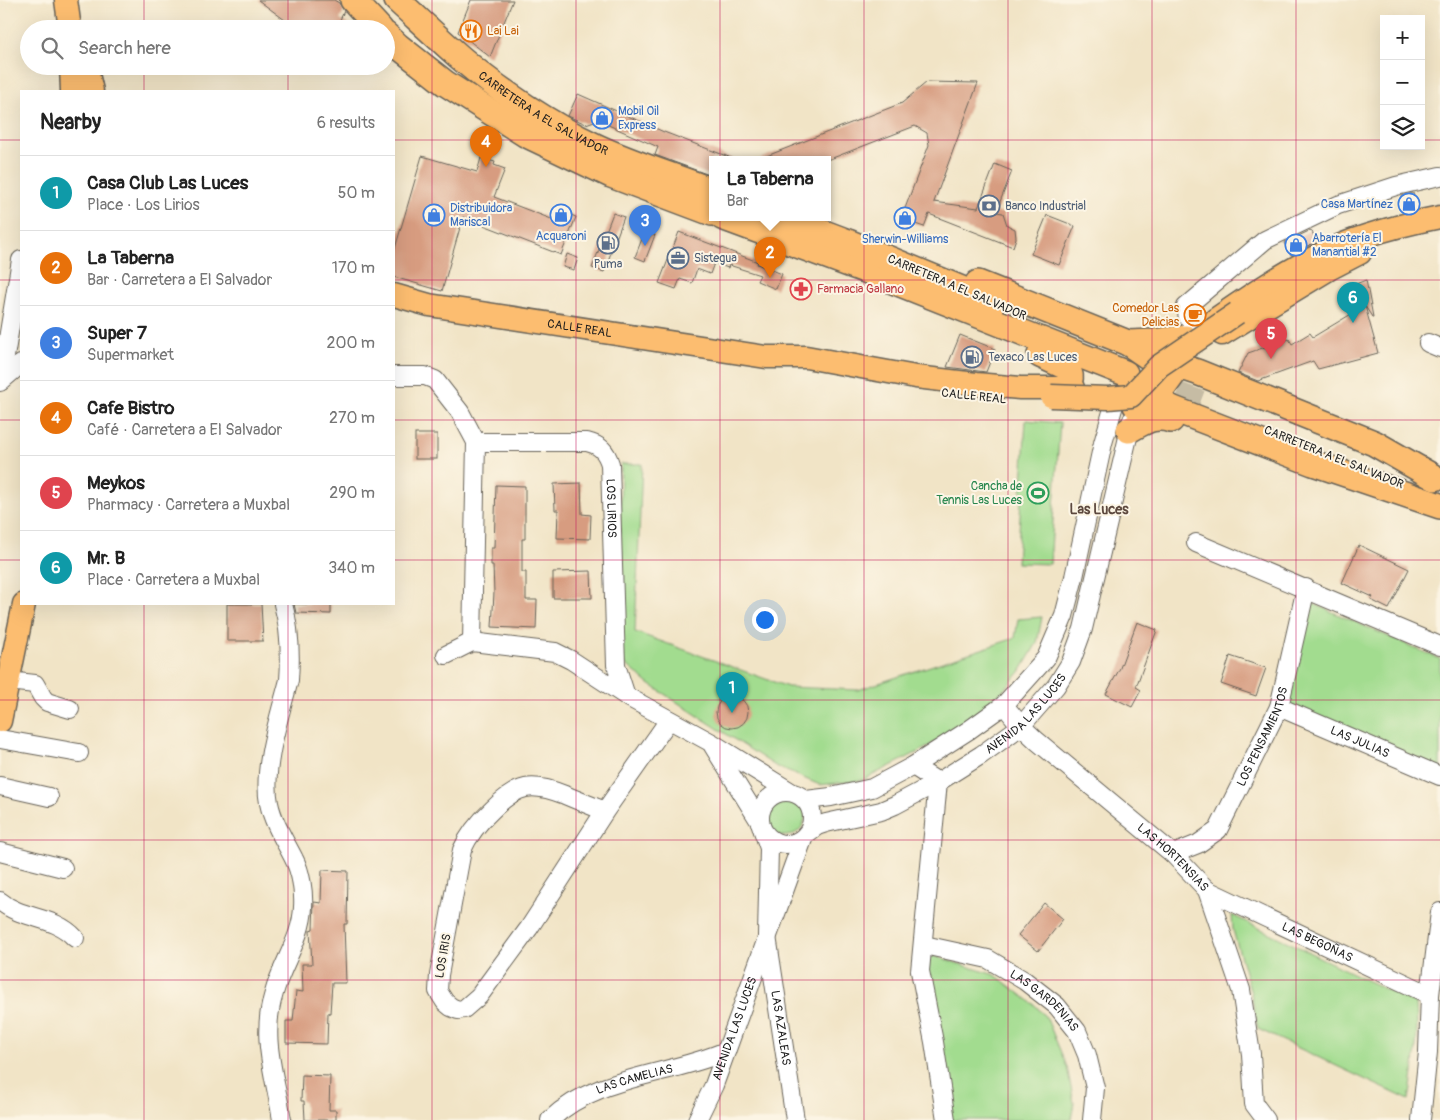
<!DOCTYPE html>
<html lang="en">
<head>
<meta charset="utf-8">
<style>
  body { margin:0; font-family:Pangolin,sans-serif; background:#f2f2f2; color:#222 }
  .controls { position:absolute; right:15px; top:15px; display:grid; overflow:hidden; border-radius:0px; box-shadow:0 5px 20px #0002 }
  .controls button { width:45px; height:45px; display:grid; place-items:center; padding:0; border:0; border-bottom:1px solid #e0e0e0; background:#fff; color:#222; font:25px sans-serif }
  .you { position:absolute; left:764px; top:619px; width:18px; height:18px; margin:-12px; border:4px solid #fff; border-radius:50%; background:#1a73e8; box-shadow:0 0 0 8px #1a73e833 }
  .badge { display:grid; place-items:center; width:32px; height:32px; border-radius:50%; background:#0b8043; color:#fff; font-size:16px; font-weight:700 }
  .pin { position:absolute; translate:-50% -41px; filter:drop-shadow(0 1px 2px #0008) }
  .pin::after { content:''; position:absolute; top:26px; width:18px; height:15px; background:inherit; clip-path:polygon(0 0,100% 0,50% 100%) }
  .popup { position:absolute; left:709px; top:156px; width:122px; height:65px; box-sizing:border-box; display:grid; place-content:center; border-radius:0px; background:#fff; filter:drop-shadow(0 1px 4px #0005); font-size:16px; white-space:nowrap; color:#767676 }
  .popup b { font-size:19px; color:#222 }
  .popup::after { content:''; position:absolute; left:50%; top:100%; margin-left:-10px; border:10px solid transparent; border-top-color:#fff }
  .list { margin:0; padding:0; list-style:none }
  h2 { display:flex; justify-content:space-between; align-items:center; height:65px; margin:0; padding:0 20px; font-size:21px }
  h2 small { font-size:16px; font-weight:400; color:#767676 }
  .list li { display:grid; grid-template-columns:32px 1fr auto; gap:15px; align-items:center; box-sizing:border-box; height:75px; padding:0 20px; border-top:1px solid #e0e0e0 }
  .list b { display:block; font-size:19px; white-space:nowrap }
  .list p { margin:0; font-size:16px; white-space:nowrap; color:#767676 }
  .list em { font-size:16px; font-style:normal; color:#767676 }
  .icon { flex:none; width:28px; height:28px; fill:none; stroke:currentColor; stroke-width:2; stroke-linecap:round; stroke-linejoin:round }
  .map { position:relative; flex:none; width:1440px; height:1120px; overflow:hidden }
  .search { position:absolute; background:#fff; box-shadow:0 5px 20px #0002; left:20px; top:20px; width:375px; height:55px; display:flex; align-items:center; gap:12px; box-sizing:border-box; padding:0 18px; border-radius:28px; color:#767676; font-size:19px }
  .panel { position:absolute; background:#fff; box-shadow:0 5px 20px #0002; left:20px; top:90px; width:375px; height:515px; border-radius:0px }
  .map>svg:first-child { display:block }
</style>
</head>
<body>
<div class="map">
<svg width="1440" height="1120" viewBox="0 0 1440 1120">
  <rect width="100%" height="100%" fill="#fcf5e5"/>
  <filter id="ink" filterUnits="userSpaceOnUse"><feTurbulence type="fractalNoise" baseFrequency=".02" numOctaves="2"/><feDisplacementMap in="SourceGraphic" scale="10" xChannelSelector="R" yChannelSelector="G"/><feConvolveMatrix kernelMatrix="1 2 1 2 8 2 1 2 1" color-interpolation-filters="sRGB"/></filter>
  <filter id="wash" filterUnits="userSpaceOnUse"><feTurbulence type="fractalNoise" baseFrequency=".0096" numOctaves="4" result="noise"/><feDisplacementMap in="SourceGraphic" scale="20" xChannelSelector="R" yChannelSelector="G"/><feGaussianBlur stdDeviation="1.12" result="paint"/><feColorMatrix in="noise" values="0 0 0 0 0 0 0 0 0 0 0 0 0 0 0 0 0 1.4 0 .05"/><feComposite in="paint" operator="in"/></filter>
  <g filter="url(#wash)">
    <rect width="100%" height="100%" fill="#f1e4c6"/>
    <!-- green -->
    <g fill="#a2dc8f" stroke="#5f7c56">
      <path d="M1026,420L1060,423L1050,564L1017,563Z"/>
      <path d="M621,464H642L635,632L788,687L858,690L1015,638L1018,619L1042,617L1037,643L1020,672L990,705L926,748L863,780L820,785L777,767L649,684L623,662L618,632Z"/>
      <path d="M1306,604H1314L1440,659V774L1284,706Z"/>
      <circle cx="785" cy="816" r="20"/>
      <path d="M1232,915L1416,1004C1419,1037 1414,1067 1409,1100L1258,1029L1251,993L1233,930Z"/>
      <path d="M934,956L995,975L1036,1006L1047,1019L1067,1067L1074,1103L1071,1120H950L926,957Z"/>
    </g>
    <g id="blocks">
      <!-- building -->
      <g fill="#d79c80">
        <path d="M258,0H334L339,3L344,11L340,20L359,29H297Z"/>
        <path d="M471,0H513L490,57L458,32Z"/>
        <path d="M927,82L978,83L934,202L978,208L995,164L1012,171L996,212L1003,213L1007,225L1015,229L1016,238L1013,247L929,214L924,227L901,219L929,145L927,133L915,126L830,159H759L902,103Z"/>
        <path d="M578,94L664,132L734,159H712V176L655,155L658,147L597,120L586,124L568,116Z"/>
        <path d="M422,156L477,172L481,158L495,162L494,165L505,169L494,197L554,220L558,210L576,217L561,255L463,217L442,291L394,277V252Z"/>
        <path d="M1413,193L1417,208L1405,211L1401,196Z"/>
        <path d="M613,213L624,217L604,272L592,268Z"/>
        <path d="M1047,215L1075,226L1059,265L1031,254Z"/>
        <path d="M1311,230L1317,241L1291,255L1284,243Z"/>
        <path d="M645,231L655,235L645,261L635,257Z"/>
        <path d="M679,232L758,262L757,264L782,274L776,289L757,281L760,275L729,265L728,268L714,263L710,274L697,269L692,283L680,279L676,289L659,283Z"/>
        <path d="M567,254L578,258L574,270L563,267Z"/>
        <path d="M1366,280L1373,317H1372L1365,306L1378,353L1318,369L1313,361L1258,381L1238,373L1248,353L1289,339L1292,344L1310,333L1313,337L1353,313L1348,306L1361,299L1353,285Z"/>
        <path d="M960,335L995,349L986,372L947,367Z"/>
        <rect x="415" y="434" width="22" height="25"/>
        <path d="M581,483L582,514L591,515L590,539L557,538L558,510H555L554,484Z"/>
        <path d="M496,485L525,486V539H522V572H526V600H537L536,629L492,627L494,593L493,565H491V548H494Z"/>
        <path d="M1359,545L1409,569L1389,609L1371,600L1373,597L1342,583Z"/>
        <path d="M591,571L592,598H553V572Z"/>
        <path d="M227,604H261L263,641H227Z"/>
        <path d="M294,604H331V614L296,613Z"/>
        <path d="M1137,622L1157,630L1136,687L1141,690L1132,707L1106,694L1120,668Z"/>
        <path d="M1230,656L1266,668L1256,696L1221,684Z"/>
        <circle cx="732" cy="712" r="16"/>
        <path d="M322,870L348,871L347,924H344L346,983H332L330,1013H328L327,1044L286,1043V1021H293L296,991L303,992L302,964H312L310,930L313,929L314,902L321,903Z"/>
        <path d="M1044,903L1063,919L1038,951L1018,935Z"/>
        <path d="M302,1075L330,1076L329,1110H336V1120H305L304,1101H301Z"/>
      </g>
    </g>
  </g>
  <g filter="url(#ink)">
    <use href="#blocks" fill-opacity="0" stroke="#676258" stroke-width="1"/>
    <g fill="none" stroke-linecap="round" stroke-linejoin="round">
      <!-- highway-tunnel -->
      <path stroke="#c6bca4" stroke-width="25" stroke-dasharray="25 12" stroke-linecap="butt" d="M1143,381L1200,403"/>
      <!-- minor casing -->
      <g stroke="#676258" stroke-width="20">
        <g id="minor">
          <path d="M1199,330L1188,318L1186,307L1265,240L1338,205L1396,186L1440,176"/>
          <path d="M1428,343L1440,348"/>
          <path d="M394,376H425L435,380L460,412L476,442L472,642"/>
          <path d="M1,381L21,260"/>
          <path d="M0,382L21,364"/>
          <path id="s1" d="M476,442H587C600,445 606,451 610,464L616,665L626,696"/>
          <path d="M1196,543L1440,646"/>
          <path d="M446,655L472,642L555,652L571,660L626,696L712,743L791,792"/>
          <path d="M8,681L35,684L43,698L47,702L70,709"/>
          <path id="s2" d="M1004,705L1021,726L1037,741L1173,854L1207,890L1241,990L1251,1054L1254,1104L1266,1120"/>
          <path id="s3" d="M1279,707L1440,776"/>
          <path d="M0,739L79,753"/>
          <path d="M713,746L760,822"/>
          <path d="M913,766L938,782L920,971L934,1042L946,1120"/>
          <path d="M0,786L49,797"/>
          <circle cx="786" cy="818" r="26"/>
          <path d="M806,800L831,797L872,788L913,766L969,730L1004,705L1046,658L1064,616L1074,577L1103,443L1114,405"/>
          <path d="M605,811C592,806 579,801 565,795C532,782 518,784 492,810C479,822 469,834 462,850L439,975L438,991L445,1002L451,1007L458,1010L464,1009L479,996L529,928L605,811L669,720"/>
          <path id="s4" d="M763,831L769,848L767,936L795,1120"/>
          <path id="s5" d="M809,832L817,826L826,823L881,811L895,805L938,782L981,755L1021,726L1056,686L1071,662L1083,629L1132,420"/>
          <path d="M0,852L63,868"/>
          <path id="s6" d="M1173,854L1198,844L1218,830L1279,707L1306,588"/>
          <path id="s7" d="M1207,890L1430,995"/>
          <path d="M0,901C22,920 54,915 75,938"/>
          <path id="s8" d="M924,945L988,959L1025,981L1057,1006L1077,1031L1087,1055L1095,1088L1092,1120"/>
          <path d="M282,1120C275,1075 260,1038 274,993C282,963 302,938 303,907C304,892 301,872 294,859C285,841 273,823 269,803C262,768 280,715 289,680C291,653 290,629 283,604"/>
          <path id="s9" d="M550,1120C597,1075 669,1076 726,1051"/>
          <path id="s10" d="M697,1120L714,1085L803,839"/>
          <path d="M1421,1120L1428,1052L1430,995L1440,912"/>
        </g>
      </g>
      <!-- major casing -->
      <g stroke="#676258" stroke-width="25">
        <g id="major">
          <path d="M66,0L70,29"/>
          <path d="M71,66L72,91"/>
          <path d="M86,66L92,91"/>
          <path id="s11" d="M394,295L429,305L766,357H806L916,377L976,384L1020,388H1073"/>
          <path d="M1216,319C1262,287 1312,253 1366,236C1390,228 1415,222 1440,217"/>
          <path d="M1222,334L1329,269L1360,253"/>
          <path d="M0,721L24,604"/>
        </g>
      </g>
      <!-- highway casing -->
      <g stroke="#676258" stroke-width="28">
        <g id="highway">
          <path d="M353,0L380,29"/>
          <path id="s12" d="M397,0C419,20 440,40 462,59C499,91 551,125 595,146C633,164 674,176 712,191"/>
          <path d="M386,35L398,46L445,83L525,134L611,175L712,213"/>
          <path d="M722,217L865,270L1125,373"/>
          <path d="M782,217L848,242L993,302"/>
          <path d="M978,283L1128,343L1153,360"/>
          <path d="M1128,343L1154,342L1186,338"/>
          <path d="M1040,355L1066,367C1072,374 1072,383 1064,388"/>
          <path d="M1136,406L1171,408L1313,463L1440,506"/>
          <path d="M1171,408L1160,401L1158,395L1176,370L1185,368L1197,372L1374,443L1435,478"/>
          <path d="M1129,430C1144,422 1154,414 1171,420"/>
        </g>
      </g>
      <!-- minor -->
      <use href="#minor" stroke="#fff" stroke-width="18"/>
      <!-- major -->
      <use href="#major" stroke="#fcbd6f" stroke-width="22"/>
      <!-- highway -->
      <use href="#highway" stroke="#fcbd6f" stroke-width="25"/>
      <!-- major-bridge casing -->
      <g stroke="#676258" stroke-width="25" stroke-linecap="butt">
        <path id="major-bridge" d="M1051,396L1108,398L1131,396L1159,366L1237,313"/>
      </g>
      <!-- major-bridge -->
      <use href="#major-bridge" stroke="#fcbd6f" stroke-width="22"/>
    </g>
  </g>
  <!-- grid -->
  <path fill="none" stroke="#c2185b" stroke-width="1" stroke-opacity="0.55" d="M144,0V29M288,0V29M432,0V1120M576,0V1120M720,0V1120M864,0V1120M1008,0V1120M1152,0V1120M1296,0V1120M144,66V91M288,66V91M0,140H21M394,140H1384M1421,140H1440M0,280H21M394,280H1440M0,420H21M394,420H1440M0,560H21M394,560H1440M144,604V1120M288,604V1120M0,700H1440M0,840H1440M0,980H1440"/>
  <!-- icons -->
  <defs>
    <g id="restaurant-ring" transform="scale(1.125)"><circle r="9.5" fill="#fcf5e5" stroke="#e8710a" stroke-width="1.5"/><path d="M-5-6h1v4h1v-4h1v4h1v-4h1v5L-1.5 .5V6h-2V.5L-5-1ZM5-6V6H3V1.5H1.5Q1.5-4 5-6Z" fill="#e8710a"/></g>
    <g id="shop-ring" transform="scale(1.125)"><circle r="9.5" fill="#fcf5e5" stroke="#3f7fe0" stroke-width="1.5"/><path d="M-5-2.5h2.3a2.7 3.5 0 0 1 5.4 0H5L5.5 6h-11ZM-1.5-2.5h3a1.5 2.3 0 0 0-3 0Z" fill="#3f7fe0"/></g>
    <g id="bank-ring" transform="scale(1.125)"><circle r="9.5" fill="#fcf5e5" stroke="#5c6f8a" stroke-width="1.5"/><path d="M-6-4H6V4H-6ZM0-2.3a2.3 2.3 0 1 0 0 4.6a2.3 2.3 0 1 0 0-4.6Z" fill="#5c6f8a"/></g>
    <g id="fuel-ring" transform="scale(1.125)"><circle r="9.5" fill="#fcf5e5" stroke="#5c6f8a" stroke-width="1.5"/><path d="M-5.5-6h7V0h2V4h1.3V-2.5L3-4.5l.8-.8L6-3V5H2.5V1h-1V6h-7ZM-4.2-4.7v3.2H.2V-4.7Z" fill="#5c6f8a"/></g>
    <g id="office-ring" transform="scale(1.125)"><circle r="9.5" fill="#fcf5e5" stroke="#5c6f8a" stroke-width="1.5"/><path d="M-6-3h4V-5.5h4V-3h4V5H-6ZM-1-4.5V-3h2v-1.5ZM-6 0V1H6V0Z" fill="#5c6f8a"/></g>
    <g id="pharmacy-ring" transform="scale(1.125)"><circle r="9.5" fill="#fcf5e5" stroke="#e0444e" stroke-width="1.5"/><path d="M-2-6h4v4h4v4h-4v4h-4v-4h-4v-4h4Z" fill="#e0444e"/></g>
    <g id="cafe-ring" transform="scale(1.125)"><circle r="9.5" fill="#fcf5e5" stroke="#e8710a" stroke-width="1.5"/><path d="M-5.5-4.5H6V0H3Q3 3.5 0 3.5H-2.5Q-5.5 3.5-5.5 0ZM3-3.2v2h1.7v-2ZM-6 4.5H4V6H-6Z" fill="#e8710a"/></g>
    <g id="stadium-ring" transform="scale(1.125)"><circle r="9.5" fill="#fcf5e5" stroke="#2e9e5b" stroke-width="1.5"/><path d="M0-5a6.5 5 0 1 0 0 10a6.5 5 0 1 0 0-10ZM-3.5-1.8h7v3.6h-7Z" fill="#2e9e5b"/></g>
  </defs>
  <g fill-rule="evenodd">
    <use href="#restaurant-ring" x="471" y="31"/>
    <use href="#shop-ring" x="602" y="118"/>
    <use href="#shop-ring" x="1409" y="204"/>
    <use href="#bank-ring" x="989" y="206"/>
    <use href="#shop-ring" x="434" y="215"/>
    <use href="#shop-ring" x="561" y="215"/>
    <use href="#shop-ring" x="905" y="218"/>
    <use href="#fuel-ring" x="608" y="243"/>
    <use href="#shop-ring" x="1296" y="245"/>
    <use href="#office-ring" x="678" y="258"/>
    <use href="#pharmacy-ring" x="801" y="289"/>
    <use href="#cafe-ring" x="1195" y="315"/>
    <use href="#fuel-ring" x="972" y="357"/>
    <use href="#stadium-ring" x="1038" y="493"/>
  </g>
  <g text-anchor="middle" stroke-width="4" stroke-linejoin="round" paint-order="stroke">
    <!-- food labels -->
    <g font-size="12" fill="#c56008" stroke="#fcf5e5" text-anchor="start">
      <text x="487" y="35">Lai Lai</text>
      <text x="1179" y="312" text-anchor="end">Comedor Las<tspan x="1179" dy="14">Delicias</tspan></text>
    </g>
    <!-- shop labels -->
    <g font-size="12" fill="#366cbe" stroke="#fcf5e5" text-anchor="start">
      <text x="618" y="115">Mobil Oil<tspan x="618" dy="14">Express</tspan></text>
      <text x="1393" y="208" text-anchor="end">Casa Martínez</text>
      <text x="450" y="212">Distribuidora<tspan x="450" dy="14">Mariscal</tspan></text>
      <text x="561" y="240" text-anchor="middle">Acquaroni</text>
      <text x="1312" y="242">Abarrotería El<tspan x="1312" dy="14">Manantial #2</tspan></text>
      <text x="905" y="243" text-anchor="middle">Sherwin-Williams</text>
    </g>
    <!-- street labels -->
    <g font-size="12" fill="#1c1c1c" stroke="#fcf5e5">
      <text dy="4" stroke="none"><textPath href="#s12" startOffset="186">CARRETERA A EL SALVADOR</textPath></text>
      <text transform="translate(957 287) rotate(23)" y="4">CARRETERA A EL SALVADOR</text>
      <text dy="4" stroke="none"><textPath href="#s11" startOffset="189">CALLE REAL</textPath></text>
      <text transform="translate(974 396) rotate(6)" y="4">CALLE REAL</text>
      <text transform="translate(1334 457) rotate(22)" y="4">CARRETERA A EL SALVADOR</text>
      <text dy="4" stroke="none"><textPath href="#s1" startOffset="189">LOS LIRIOS</textPath></text>
      <text dy="4" stroke="none"><textPath href="#s5" startOffset="252">AVENIDA LAS LUCES</textPath></text>
      <text dy="4" stroke="none"><textPath href="#s6" startOffset="155">LOS PENSAMIENTOS</textPath></text>
      <text dy="4" stroke="none"><textPath href="#s3" startOffset="88">LAS JULIAS</textPath></text>
      <text dy="4" stroke="none"><textPath href="#s2" startOffset="228">LAS HORTENSIAS</textPath></text>
      <text dy="4" stroke="none"><textPath href="#s7" startOffset="122">LAS BEGOÑAS</textPath></text>
      <text transform="translate(443 956) rotate(-80)" y="4">LOS IRIS</text>
      <text dy="4" stroke="none"><textPath href="#s8" startOffset="136">LAS GARDENIAS</textPath></text>
      <text dy="4" stroke="none"><textPath href="#s4" startOffset="199">LAS AZALEAS</textPath></text>
      <text dy="4" stroke="none"><textPath href="#s10" startOffset="99">AVENIDA LAS LUCES</textPath></text>
      <text dy="4" stroke="none"><textPath href="#s9" startOffset="95">LAS CAMELIAS</textPath></text>
    </g>
    <!-- service labels -->
    <g font-size="12" fill="#4e5e75" stroke="#fcf5e5" text-anchor="start">
      <text x="1005" y="210">Banco Industrial</text>
      <text x="694" y="262">Sistegua</text>
      <text x="608" y="268" text-anchor="middle">Puma</text>
      <text x="988" y="361">Texaco Las Luces</text>
    </g>
    <!-- health labels -->
    <g font-size="12" fill="#be3a42" stroke="#fcf5e5" text-anchor="start">
      <text x="817" y="293">Farmacia Gallano</text>
    </g>
    <!-- leisure labels -->
    <g font-size="12" fill="#27864d" stroke="#fcf5e5" text-anchor="end">
      <text x="1022" y="490">Cancha de<tspan x="1022" dy="14">Tennis Las Luces</tspan></text>
    </g>
    <!-- neighbourhood labels -->
    <g font-size="14" font-weight="bold" fill="#5d493f" stroke="#fcf5e5">
      <text x="1099" y="514">Las Luces</text>
    </g>
  </g>
</svg>
<div class="controls">
<button>+</button>
<button>−</button>
<button><svg class="icon" aria-label="layers" viewBox="0 0 24 24"><path d="M12 4l9 5-9 5-9-5zM3 14l9 5 9-5"/></svg></button>
</div>
<div class="you"></div>
<div class="pin badge" style="left:732px;top:713px;background:#0f9aa8">1</div>
<div class="pin badge" style="left:770px;top:278px;background:#e8710a">2</div>
<div class="popup"><b>La Taberna</b>Bar</div>
<div class="pin badge" style="left:645px;top:246px;background:#3f7fe0">3</div>
<div class="pin badge" style="left:486px;top:167px;background:#e8710a">4</div>
<div class="pin badge" style="left:1271px;top:359px;background:#e0444e">5</div>
<div class="pin badge" style="left:1353px;top:323px;background:#0f9aa8">6</div>
<div class="search"><svg class="icon" aria-label="search" viewBox="0 0 24 24"><circle cx="10" cy="10" r="6"/><path d="M15 15l6 6"/></svg>Search here</div>
<section class="panel">
<h2>Nearby<small>6 results</small></h2>
<ul class="list">
<li><span class="badge" style="background:#0f9aa8">1</span><div><b>Casa Club Las Luces</b><p>Place · Los Lirios</p></div><em>50 m</em></li>
<li><span class="badge" style="background:#e8710a">2</span><div><b>La Taberna</b><p>Bar · Carretera a El Salvador</p></div><em>170 m</em></li>
<li><span class="badge" style="background:#3f7fe0">3</span><div><b>Super 7</b><p>Supermarket</p></div><em>200 m</em></li>
<li><span class="badge" style="background:#e8710a">4</span><div><b>Cafe Bistro</b><p>Café · Carretera a El Salvador</p></div><em>270 m</em></li>
<li><span class="badge" style="background:#e0444e">5</span><div><b>Meykos</b><p>Pharmacy · Carretera a Muxbal</p></div><em>290 m</em></li>
<li><span class="badge" style="background:#0f9aa8">6</span><div><b>Mr. B</b><p>Place · Carretera a Muxbal</p></div><em>340 m</em></li>
</ul>
</section>
</div>
</body>
</html>
